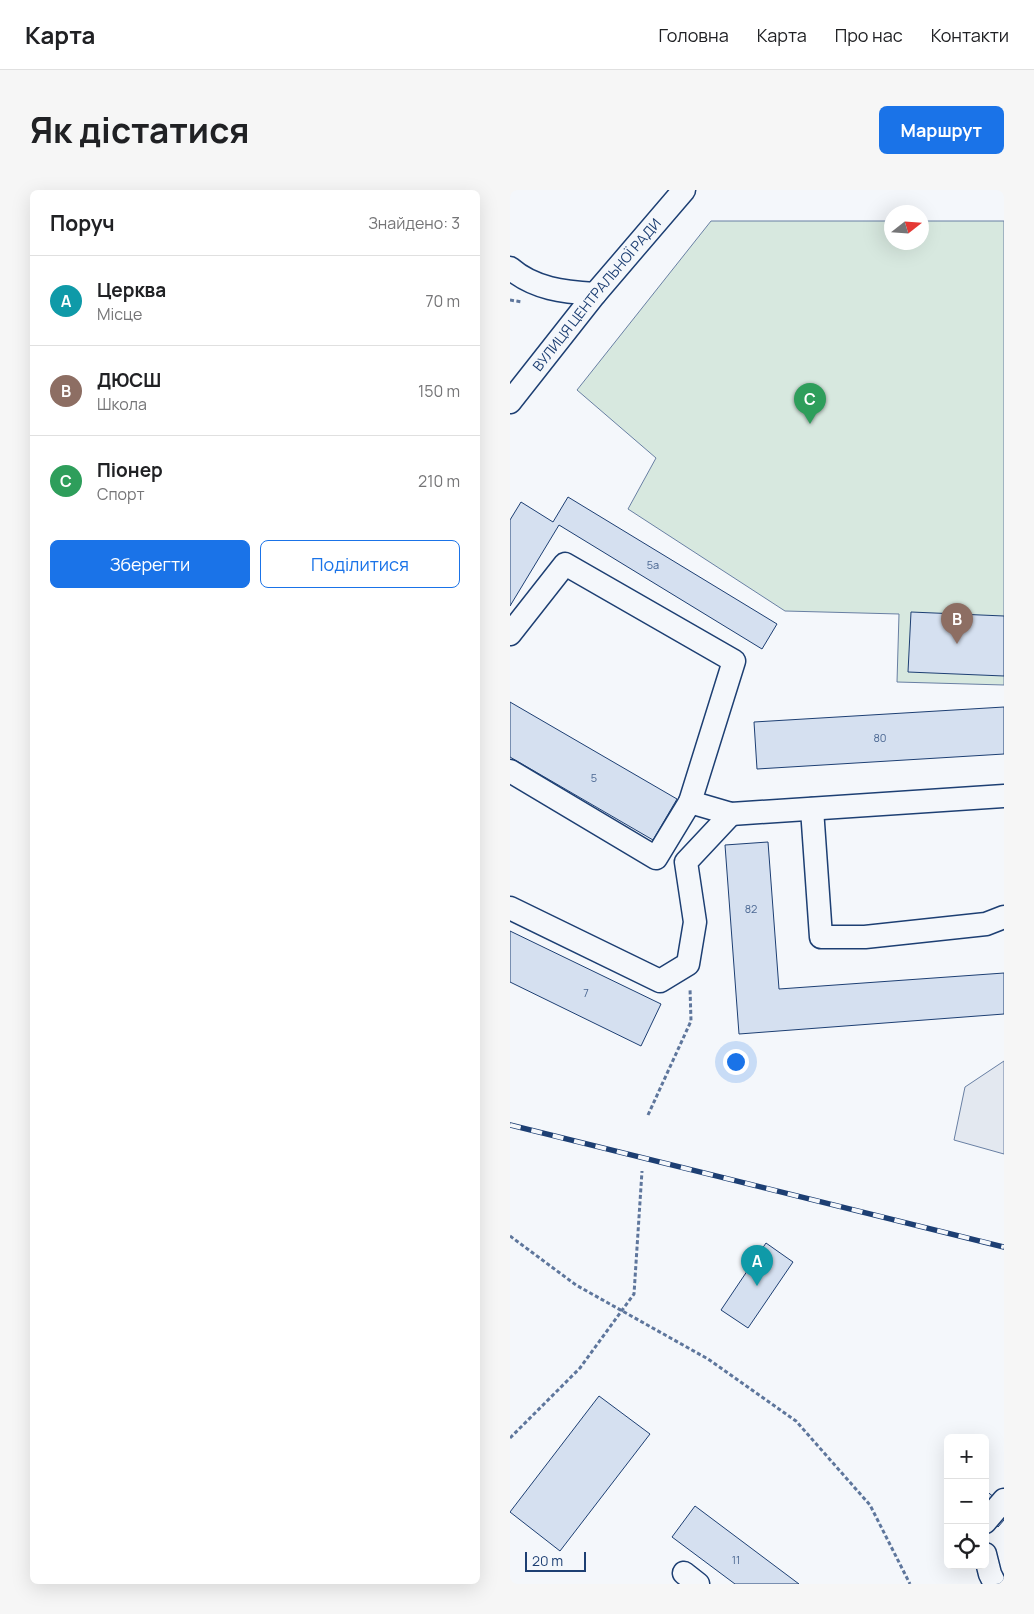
<!DOCTYPE html>
<html lang="uk">
<head>
<meta charset="utf-8">
<style>
  body { margin:0; font-family:Manrope,sans-serif; background:#f6f6f6; color:#202124 }
  .controls { position:absolute; right:15px; bottom:15px; display:grid; overflow:hidden; border-radius:8px; box-shadow:0 5px 20px #0002 }
  .controls button { width:45px; height:45px; display:grid; place-items:center; padding:0; border:0; border-bottom:1px solid #e0e0e0; background:#fff; color:#202124; font:25px sans-serif }
  .compass { position:absolute; left:374px; top:15px; width:45px; height:45px; border-radius:50%; background:#fff; box-shadow:0 5px 20px #0002; rotate:73deg }
  .scale { position:absolute; left:15px; bottom:12px; width:61px; box-sizing:border-box; padding-left:5px; border:2px solid #1d3f73; border-top:0; font-size:14px; line-height:18px; white-space:nowrap; color:#1d3f73; -webkit-text-stroke:4px #f4f7fb; paint-order:stroke }
  .you { position:absolute; left:225px; top:871px; width:18px; height:18px; margin:-12px; border:4px solid #fff; border-radius:50%; background:#1a73e8; box-shadow:0 0 0 8px #1a73e833 }
  .badge { display:grid; place-items:center; width:32px; height:32px; border-radius:50%; background:#1a73e8; color:#fff; font-size:16px; font-weight:700 }
  .pin { position:absolute; translate:-50% -41px; filter:drop-shadow(0 1px 2px #0008) }
  .pin::after { content:''; position:absolute; top:26px; width:18px; height:15px; background:inherit; clip-path:polygon(0 0,100% 0,50% 100%) }
  .list { margin:0; padding:0; list-style:none }
  h2 { display:flex; justify-content:space-between; align-items:center; height:65px; margin:0; padding:0 20px; font-size:21px }
  h2 small { font-size:16px; font-weight:400; color:#757577 }
  .list li { display:grid; grid-template-columns:32px 1fr auto; gap:15px; align-items:center; box-sizing:border-box; height:90px; padding:0 20px; border-top:1px solid #e0e0e0 }
  .list b { display:block; font-size:19px; white-space:nowrap }
  .list p { margin:0; font-size:16px; white-space:nowrap; color:#757577 }
  .list em { font-size:16px; font-style:normal; color:#757577 }
  .actions { display:flex; gap:10px; padding:15px 20px }
  .actions a { flex:1; padding:11px 0; border:1px solid #1a73e8; border-radius:8px; text-align:center; font-size:18px; color:#1a73e8 }
  .actions .main { background:#1a73e8; color:#fff }
  .icon { flex:none; width:28px; height:28px; fill:none; stroke:currentColor; stroke-width:2; stroke-linecap:round; stroke-linejoin:round }
  .map { position:relative; flex:none; width:494px; height:1394px; overflow:hidden; border-radius:8px }
  header { display:flex; align-items:center; gap:30px; box-sizing:border-box; height:70px; padding:0 25px; background:#fff; border-bottom:1px solid #e0e0e0 }
  header strong { font-size:24px }
  nav { display:flex; gap:28px; margin-inline-start:auto; font-size:18px }
  .intro { display:flex; align-items:center; justify-content:space-between; box-sizing:border-box; height:120px; padding:0 30px }
  h1 { margin:0; font-size:35px }
  .button { padding:12px 22px; border-radius:8px; background:#1a73e8; color:#fff; font-size:18px; font-weight:700 }
  main { display:flex; gap:30px; padding:0 30px }
  aside { flex:1; background:#fff; border-radius:8px; box-shadow:0 5px 20px #0002 }
  .map>svg:first-child { display:block }
</style>
</head>
<body>
<header>
<strong>Карта</strong>
<nav><a>Головна</a><a>Карта</a><a>Про нас</a><a>Контакти</a></nav>
</header>
<div class="intro"><h1>Як дістатися</h1><a class="button">Маршрут</a></div>
<main>
<aside>
<h2>Поруч<small>Знайдено: 3</small></h2>
<ul class="list">
<li><span class="badge" style="background:#0f9aa8">A</span><div><b>Церква</b><p>Місце</p></div><em>70 m</em></li>
<li><span class="badge" style="background:#8d6e63">B</span><div><b>ДЮСШ</b><p>Школа</p></div><em>150 m</em></li>
<li><span class="badge" style="background:#2e9e5b">C</span><div><b>Піонер</b><p>Спорт</p></div><em>210 m</em></li>
</ul>
<div class="actions"><a class="main">Зберегти</a><a>Поділитися</a></div>
</aside>
<div class="map">
<svg width="494" height="1394" viewBox="0 0 494 1394">
  <rect width="100%" height="100%" fill="#f4f7fb"/>
  <!-- green -->
  <path fill="#d7e8df" stroke="#687fa3" d="M201,31H381L382,52H412V31H494V495L387,492L389,424L275,421L118,319L146,268L67,200Z"/>
  <!-- parking -->
  <path fill="#e3e8f0" stroke="#687fa3" d="M494,871V964L444,950L455,897Z"/>
  <!-- building -->
  <g fill="#d5e0f0" stroke="#1d3f73">
    <path d="M58,307L267,434L252,459L49,335L0,416V330L11,312L43,332Z"/>
    <path d="M401,422L494,426V486L398,482Z"/>
    <path d="M0,512L167,609L143,650L0,567Z"/>
    <path d="M494,517V564L247,579L244,532Z"/>
    <path d="M258,652L269,799L494,783V824L229,844L215,655Z"/>
    <path d="M0,741L151,814L131,856L0,792Z"/>
    <path d="M256,1053L283,1072L238,1138L211,1120Z"/>
    <path d="M89,1206L140,1244L50,1361L0,1322Z"/>
    <path d="M475,1300L494,1315V1330L488,1337L475,1326Z"/>
    <path d="M185,1316L289,1394H225L162,1347Z"/>
  </g>
  <g fill="none" stroke-linecap="round" stroke-linejoin="round">
    <!-- minor casing -->
    <g stroke="#1d3f73" stroke-width="25">
      <g id="minor">
        <path d="M0,78C24,99 54,102 85,104"/>
        <path id="s1" d="M0,212L85,104L174,0"/>
        <path d="M0,444L55,374L224,471L180,612L221,624L494,606"/>
        <path d="M0,581L146,668L180,612"/>
        <path d="M302,619L311,747H355L476,734L494,727"/>
        <path d="M0,718L150,791L178,774L185,732L176,672L221,624"/>
        <path d="M475,1332L494,1310"/>
        <path d="M475,1364L480,1384L485,1394"/>
        <path d="M174,1383L188,1394"/>
      </g>
    </g>
    <!-- path -->
    <g stroke="#5e769c" stroke-width="3" stroke-dasharray="4 2.5" stroke-linecap="butt">
      <path d="M0,110L12,112"/>
      <path d="M138,925L181,831L180,798"/>
      <path d="M0,1046L66,1095L198,1169L286,1231L360,1315L400,1394"/>
      <path d="M0,1248L70,1178L124,1104L132,981"/>
    </g>
    <!-- minor -->
    <use href="#minor" stroke="#f4f7fb" stroke-width="22"/>
    <!-- rail casing -->
    <g stroke="#1d3f73" stroke-width="5.5">
      <path id="rail" d="M0,935L494,1057"/>
    </g>
    <!-- rail -->
    <use href="#rail" stroke="#f4f7fb" stroke-width="4" stroke-dasharray="11" stroke-linecap="butt"/>
  </g>
  <g text-anchor="middle" stroke-width="4" stroke-linejoin="round" paint-order="stroke">
    <!-- number labels -->
    <g font-size="11" fill="#4b6792">
      <text x="143" y="379">5а</text>
      <text x="370" y="552">80</text>
      <text x="84" y="592">5</text>
      <text x="241" y="723">82</text>
      <text x="76" y="807">7</text>
      <text x="226" y="1374">11</text>
    </g>
    <!-- street labels -->
    <g font-size="14" fill="#1d3f73" stroke="#f4f7fb">
      <text dy="5" stroke="none"><textPath href="#s1" startOffset="138">ВУЛИЦЯ ЦЕНТРАЛЬНОЇ РАДИ</textPath></text>
    </g>
  </g>
</svg>
<div class="controls">
<button>+</button>
<button>−</button>
<button><svg class="icon" aria-label="locate" viewBox="0 0 24 24"><circle cx="12" cy="12" r="6"/><path d="M12 2v4M12 18v4M2 12h4M18 12h4"/></svg></button>
</div>
<svg class="compass" viewBox="-18 -18 36 36"><path d="M0-13l5 13h-10z" fill="#e53935"/><path d="M0 13l5-13h-10z" fill="#757577"/></svg>
<div class="scale">20 m</div>
<div class="you"></div>
<div class="pin badge" style="left:247px;top:1096px;background:#0f9aa8">A</div>
<div class="pin badge" style="left:447px;top:454px;background:#8d6e63">B</div>
<div class="pin badge" style="left:300px;top:234px;background:#2e9e5b">C</div>
</div>
</main>
</body>
</html>
